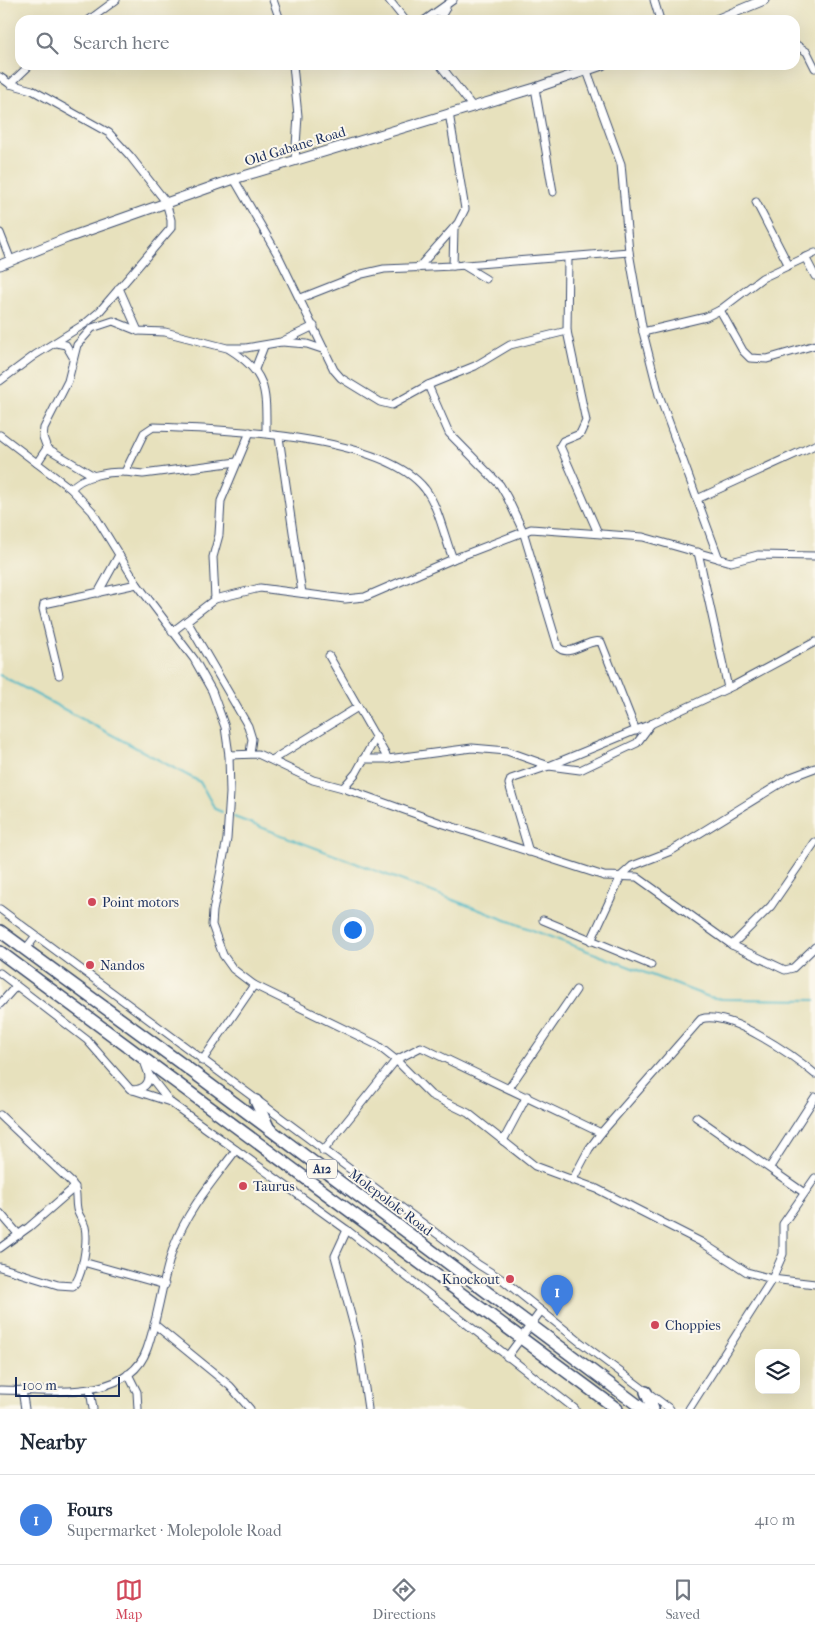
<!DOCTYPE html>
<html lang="en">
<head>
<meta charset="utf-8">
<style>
  body { margin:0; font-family:"IM FELL French Canon",serif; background:#f2f2f3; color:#1f2937 }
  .controls { position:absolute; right:15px; bottom:15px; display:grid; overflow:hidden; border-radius:10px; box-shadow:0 5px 20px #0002 }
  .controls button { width:45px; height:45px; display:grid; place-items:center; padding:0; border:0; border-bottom:1px solid #e0e1e3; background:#fff; color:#1f2937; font:25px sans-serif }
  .scale { position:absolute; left:15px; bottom:12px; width:105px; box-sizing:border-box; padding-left:5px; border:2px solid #1b2f5e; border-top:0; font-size:14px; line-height:18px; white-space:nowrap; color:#1b2f5e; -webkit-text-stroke:4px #fbf7ec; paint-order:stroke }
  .you { position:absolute; left:352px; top:929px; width:18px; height:18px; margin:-12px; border:4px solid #fff; border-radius:50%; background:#1a73e8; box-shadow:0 0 0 8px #1a73e833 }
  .badge { display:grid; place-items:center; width:32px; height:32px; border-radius:50%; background:#d1495b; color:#fff; font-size:16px; font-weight:700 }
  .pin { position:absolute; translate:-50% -41px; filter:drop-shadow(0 1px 2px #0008) }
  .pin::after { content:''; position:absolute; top:26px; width:18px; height:15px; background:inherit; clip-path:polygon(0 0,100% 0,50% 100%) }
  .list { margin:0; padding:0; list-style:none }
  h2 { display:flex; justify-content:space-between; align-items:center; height:65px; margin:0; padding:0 20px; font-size:21px }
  h2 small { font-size:16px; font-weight:400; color:#747a83 }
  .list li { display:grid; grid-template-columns:32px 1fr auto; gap:15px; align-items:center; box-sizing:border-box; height:90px; padding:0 20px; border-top:1px solid #e0e1e3 }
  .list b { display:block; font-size:19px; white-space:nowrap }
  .list p { margin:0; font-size:16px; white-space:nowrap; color:#747a83 }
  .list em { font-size:16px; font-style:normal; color:#747a83 }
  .icon { flex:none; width:28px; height:28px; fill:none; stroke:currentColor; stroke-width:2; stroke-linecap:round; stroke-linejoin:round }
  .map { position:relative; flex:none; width:815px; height:1409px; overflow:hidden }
  .search { position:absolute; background:#fff; box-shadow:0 5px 20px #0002; left:15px; right:15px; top:15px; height:55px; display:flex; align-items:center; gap:12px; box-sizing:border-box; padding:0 18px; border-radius:15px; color:#747a83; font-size:19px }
  .sheet { height:155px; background:#fff }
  nav { display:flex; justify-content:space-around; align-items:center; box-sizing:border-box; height:70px; border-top:1px solid #e0e1e3; background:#fff; font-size:14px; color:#747a83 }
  nav a { display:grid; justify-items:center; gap:2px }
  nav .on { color:#d1495b }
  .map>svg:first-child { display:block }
</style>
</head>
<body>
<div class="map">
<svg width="815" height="1409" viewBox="0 0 815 1409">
  <rect width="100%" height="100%" fill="#fbf7ec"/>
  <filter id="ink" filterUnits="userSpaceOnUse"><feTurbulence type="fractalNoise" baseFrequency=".02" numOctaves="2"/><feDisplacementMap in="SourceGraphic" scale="10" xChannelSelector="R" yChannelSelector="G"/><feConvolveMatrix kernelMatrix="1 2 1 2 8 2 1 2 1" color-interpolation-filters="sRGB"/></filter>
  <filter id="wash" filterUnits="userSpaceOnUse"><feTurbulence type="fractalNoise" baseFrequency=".0096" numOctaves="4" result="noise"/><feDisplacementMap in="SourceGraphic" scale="20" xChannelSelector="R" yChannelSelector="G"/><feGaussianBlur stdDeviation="1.12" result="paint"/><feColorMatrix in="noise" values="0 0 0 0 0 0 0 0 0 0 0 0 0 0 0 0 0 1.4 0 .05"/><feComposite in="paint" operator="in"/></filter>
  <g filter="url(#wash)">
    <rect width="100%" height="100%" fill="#e7e1bd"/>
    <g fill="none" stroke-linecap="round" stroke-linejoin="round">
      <!-- stream -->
      <g stroke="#4ab7c6" stroke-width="2">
        <path d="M0,675L200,782L215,809L222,812"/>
        <path d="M234,817L709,997L722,999L815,1000"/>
      </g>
    </g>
  </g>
  <g filter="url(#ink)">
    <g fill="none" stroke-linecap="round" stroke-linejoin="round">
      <!-- minor casing -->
      <g stroke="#3a4a6c" stroke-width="9">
        <g id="minor">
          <path d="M273,0L280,20"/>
          <path d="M389,0L405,20"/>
          <path d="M654,0L660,20"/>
          <path d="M89,20L116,0"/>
          <path d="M425,20L453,0"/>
          <path d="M439,20L446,8"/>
          <path d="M795,44L807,52L815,68"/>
          <path d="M293,65L298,116L295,160"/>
          <path d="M440,65L472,106"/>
          <path d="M587,71L621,164L629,252L643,332L659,395L719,559"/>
          <path d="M0,77L10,84L32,90L109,133L130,156L166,202L171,220V228L99,312L86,323L35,355L0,381"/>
          <path d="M10,84L30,65"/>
          <path d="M535,88L553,192"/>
          <path d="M234,179L278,255L334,370L341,378L380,402L392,405L428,385L475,366L510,345L567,331"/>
          <path d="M756,202L788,264"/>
          <path d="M0,233L11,261"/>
          <path d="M805,257L815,276"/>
          <path d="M568,258L567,331L586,421L580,434L563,441L560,446L598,533"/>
          <path d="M463,265L486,279"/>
          <path d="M453,266L454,228"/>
          <path d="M418,268L458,223L465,209L449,113"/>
          <path d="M119,288L138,331"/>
          <path d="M301,298L362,274L384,269L453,266L629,252"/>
          <path d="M720,310L743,351L750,358L767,359L815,345"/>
          <path d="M643,332L706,317L720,310L762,278L815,253"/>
          <path d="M282,342L307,344L325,350"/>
          <path d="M56,343L66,345L73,357"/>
          <path d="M229,349C268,373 266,391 266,433"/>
          <path d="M255,369L264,346"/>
          <path d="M428,385L449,433L500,485L507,497L523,531L558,647C569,659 588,638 601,642L636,731"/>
          <path d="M0,435L71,489L92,511L137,584L194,659L212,691L225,727L229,755L230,793L227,839L213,911L212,925L223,955L233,969L254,985L377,1045L396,1060L431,1095L468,1113L535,1166L597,1189L701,1242L747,1272L772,1279L815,1284"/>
          <path d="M279,437L302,593"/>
          <path d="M37,463L47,448"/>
          <path d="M125,472L143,474L237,462"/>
          <path d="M94,476L47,448L43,437L44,428L68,381L77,345L92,328L113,321L138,331L165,332L227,348H246L281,342L314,326"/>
          <path d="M71,489C82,475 108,472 125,472L144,433L153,427C219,429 383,434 425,489C438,505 445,539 453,559"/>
          <path d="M697,499L815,445"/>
          <path d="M698,552L728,688"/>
          <path d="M98,593L119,555"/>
          <path d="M215,599L213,557L219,535L221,501L250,432"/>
          <path d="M187,621L248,726L252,739L250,753"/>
          <path d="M172,632L215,599L260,588L345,599L365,597L453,559L531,529L643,537L731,562L758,555L815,556"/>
          <path d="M329,656L388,759"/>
          <path d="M59,675L43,609L44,604L137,584"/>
          <path d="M229,755L258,754L313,780L343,788L441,823L604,876L637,877L732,945L785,970L793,968L815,947"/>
          <path d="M363,759H388L472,748L507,751L549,766L580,770L637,743L651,724"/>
          <path d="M272,760L358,707"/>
          <path d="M343,788L356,773L376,737"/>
          <path d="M529,852L509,784L511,779L549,766L651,724L735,685L815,642"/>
          <path d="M0,909L479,1265L503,1280L580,1342L670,1409"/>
          <path d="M543,920L651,965"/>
          <path d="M591,941L621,876L632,866L671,851L791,777L815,768"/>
          <path d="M732,945L771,906L815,842"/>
          <path d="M25,950L35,937"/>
          <path d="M0,973L87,1040L130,1089L170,1102"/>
          <path d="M0,1004L16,986"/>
          <path d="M144,1061L149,1075L171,1103L347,1230L575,1409"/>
          <path d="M202,1061L254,985"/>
          <path d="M509,1088L576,990"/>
          <path d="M133,1090C142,1089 149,1086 149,1075"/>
          <path d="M0,1115L72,1183C78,1191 75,1199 77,1209C78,1215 83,1220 85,1227C88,1240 83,1277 73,1286L58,1285L0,1267"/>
          <path d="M696,1117L803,1192"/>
          <path d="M503,1141L527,1096"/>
          <path d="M323,1151L396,1060L421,1047L601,1133"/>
          <path d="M770,1167L815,1097"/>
          <path d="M572,1181L589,1149L601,1133L701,1019C729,1010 794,1056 815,1074"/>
          <path d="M0,1213L19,1235"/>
          <path d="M347,1230L335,1256L358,1341L368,1409"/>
          <path d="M0,1248L29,1227L75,1187"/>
          <path d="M83,1262L165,1285"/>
          <path d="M154,1324L230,1386L250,1409"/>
          <path d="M507,1357L541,1311"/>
          <path d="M128,1374L137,1392L138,1409"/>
          <path d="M0,1390C44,1390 129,1403 147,1349C159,1315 162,1279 174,1246C188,1209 213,1181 236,1150"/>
          <path d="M22,1390L25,1409"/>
          <path d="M90,1390L93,1409"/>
          <path d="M689,1409L772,1279L783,1254V1224L815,1178"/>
        </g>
      </g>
      <!-- tertiary casing -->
      <g stroke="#3a4a6c" stroke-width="11">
        <g id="tertiary">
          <path d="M716,20L764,0"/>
          <path d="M0,265L67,238L234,179L535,88L602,65"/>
        </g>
      </g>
      <!-- primary casing -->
      <g stroke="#3a4a6c" stroke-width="14">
        <g id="primary">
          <path d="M0,931L201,1078L643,1409"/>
          <path d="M0,952L617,1409"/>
          <path d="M256,1101L269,1129"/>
          <path d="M646,1392L653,1409"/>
        </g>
      </g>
      <!-- minor -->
      <use href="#minor" stroke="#fff" stroke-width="7"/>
      <!-- tertiary -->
      <use href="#tertiary" stroke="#fff" stroke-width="9"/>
      <!-- primary -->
      <use href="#primary" stroke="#fff" stroke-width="11"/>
    </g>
  </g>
  <!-- markers -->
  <g fill="#d1495b" stroke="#fbf7ec" stroke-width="2">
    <circle cx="92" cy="902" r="5"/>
    <circle cx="90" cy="965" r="5"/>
    <circle cx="243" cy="1186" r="5"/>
    <circle cx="510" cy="1279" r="5"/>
    <circle cx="655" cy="1325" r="5"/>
  </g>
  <g text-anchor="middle" stroke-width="4" stroke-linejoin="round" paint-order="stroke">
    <!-- shield labels -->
    <rect fill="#fbf7ec" stroke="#5e6b89" stroke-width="1" x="307" y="1159.5" width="30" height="19" rx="4"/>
    <g font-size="12" font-weight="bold" fill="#1b2f5e">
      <text x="322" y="1173">A12</text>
    </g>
    <!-- street labels -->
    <g font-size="14" fill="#1b2f5e" stroke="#fbf7ec">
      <text transform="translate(295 146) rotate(-17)" y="5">Old Gabane Road</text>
      <text transform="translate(391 1202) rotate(37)" y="5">Molepolole Road</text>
    </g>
    <!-- poi labels -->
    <g font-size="14" fill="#1b2f5e" stroke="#fbf7ec" text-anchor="start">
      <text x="102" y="907">Point motors</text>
      <text x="100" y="970">Nandos</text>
      <text x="253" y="1191">Taurus</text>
      <text x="500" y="1284" text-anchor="end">Knockout</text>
      <text x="665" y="1330">Choppies</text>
    </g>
  </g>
</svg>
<div class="controls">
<button><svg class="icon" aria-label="layers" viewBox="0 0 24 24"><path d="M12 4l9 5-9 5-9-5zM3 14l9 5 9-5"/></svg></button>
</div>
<div class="scale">100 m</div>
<div class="you"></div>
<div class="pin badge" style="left:557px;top:1316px;background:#3f7fe0">1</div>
<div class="search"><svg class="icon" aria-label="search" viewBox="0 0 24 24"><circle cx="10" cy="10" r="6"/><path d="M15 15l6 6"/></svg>Search here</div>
</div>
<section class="sheet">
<h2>Nearby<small></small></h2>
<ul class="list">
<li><span class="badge" style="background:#3f7fe0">1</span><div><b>Fours</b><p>Supermarket · Molepolole Road</p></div><em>410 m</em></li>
</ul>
</section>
<nav>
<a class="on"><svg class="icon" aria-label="map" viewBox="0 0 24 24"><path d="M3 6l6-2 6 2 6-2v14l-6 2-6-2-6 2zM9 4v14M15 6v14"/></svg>Map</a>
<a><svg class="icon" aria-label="directions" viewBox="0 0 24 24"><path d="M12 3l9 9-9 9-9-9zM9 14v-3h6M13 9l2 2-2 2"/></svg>Directions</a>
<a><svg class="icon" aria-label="saved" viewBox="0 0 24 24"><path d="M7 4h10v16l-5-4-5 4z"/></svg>Saved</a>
</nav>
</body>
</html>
